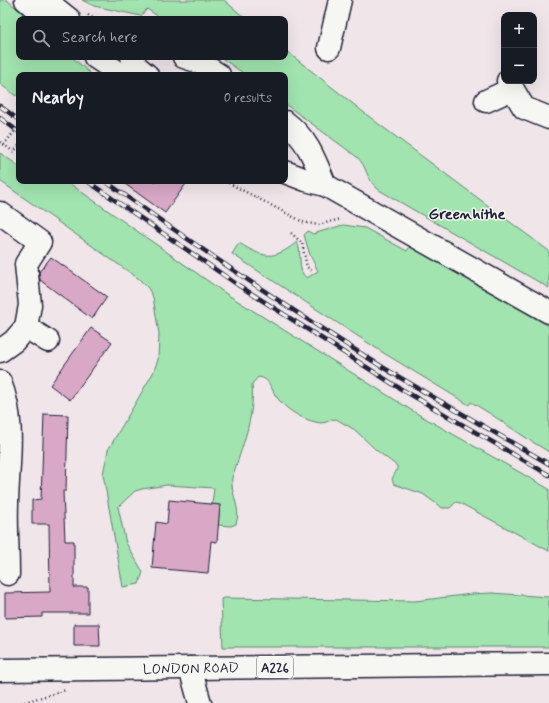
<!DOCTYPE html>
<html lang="en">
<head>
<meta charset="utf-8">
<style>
  body { margin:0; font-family:Mynerve,sans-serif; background:#242831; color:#f1f3f6 }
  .controls { position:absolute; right:12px; top:12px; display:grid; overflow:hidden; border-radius:8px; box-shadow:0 4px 16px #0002 }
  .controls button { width:36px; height:36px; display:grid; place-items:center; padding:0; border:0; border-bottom:1px solid #363941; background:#171b24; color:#f1f3f6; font:20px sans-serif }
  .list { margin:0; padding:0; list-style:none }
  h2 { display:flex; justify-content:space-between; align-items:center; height:52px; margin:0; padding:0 16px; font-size:17px }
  h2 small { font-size:13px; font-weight:400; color:#9ea1a6 }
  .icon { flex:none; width:22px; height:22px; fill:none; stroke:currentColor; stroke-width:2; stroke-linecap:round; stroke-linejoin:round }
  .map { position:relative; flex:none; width:549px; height:703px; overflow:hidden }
  .search { position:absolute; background:#171b24; box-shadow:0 4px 16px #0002; left:16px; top:16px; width:272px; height:44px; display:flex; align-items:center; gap:10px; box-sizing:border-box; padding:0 14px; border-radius:8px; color:#9ea1a6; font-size:15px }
  .panel { position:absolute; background:#171b24; box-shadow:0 4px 16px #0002; left:16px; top:72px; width:272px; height:112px; border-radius:8px }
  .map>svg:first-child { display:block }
</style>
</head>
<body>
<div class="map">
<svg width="549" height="703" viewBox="0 0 549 703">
  <rect width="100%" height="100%" fill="#f0e6e9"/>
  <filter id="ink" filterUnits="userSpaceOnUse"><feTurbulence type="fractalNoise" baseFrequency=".025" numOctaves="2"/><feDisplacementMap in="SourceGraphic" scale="8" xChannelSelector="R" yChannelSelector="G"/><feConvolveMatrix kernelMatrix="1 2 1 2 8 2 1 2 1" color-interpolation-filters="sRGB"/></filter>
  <g filter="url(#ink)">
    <!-- green -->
    <g fill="#a1e4af" stroke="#628375">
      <path d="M0,0H7L29,19H19V57H72L92,75H19V92L16,96L0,84Z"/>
      <path d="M82,0H224L246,19H162L147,9L141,16L94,6Z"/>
      <path d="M285,50L376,122L549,251V288L379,190C365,179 368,167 357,157L285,104V75H246L220,57H285Z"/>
      <path d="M0,153L19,166V181H66L225,293L416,413L549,489V551L460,503L456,502L450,508H442L423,494L394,484L392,479L397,469V466L376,450L355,430L336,419C331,419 327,423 321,423C305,421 289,412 278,399C271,391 271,378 258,377L252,384C255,417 242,447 232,478C230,494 242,508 236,524L231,526L218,525L220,505L212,504L214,488L167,485L142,489L135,491L118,507L126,543L143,572L139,584L123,587L103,474L108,450L153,373L158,360L159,334L153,297L148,288L139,279L0,181Z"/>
      <path d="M343,225L365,228L407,251L410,246L549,326V452C522,437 498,417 471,402L469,405L382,352L232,254L239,243C264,258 273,261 297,242C303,253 296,272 307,278L318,271L310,255L304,235L308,231L313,234Z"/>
      <path d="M492,593L549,597V647H223L221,599L224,598L415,601L472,594Z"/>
    </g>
    <!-- building -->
    <g fill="#d9a8c7" stroke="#22223b">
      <path d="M121,181H188L165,213Z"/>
      <path d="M51,257L107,297L92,319L40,280L39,272Z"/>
      <path d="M91,328L112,342L70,400L50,385Z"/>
      <path d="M44,414L68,415L66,491H63L65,541H74V587H88V613H42V617L5,618V593L50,592L49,524H32V500L41,499Z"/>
      <path d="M169,500L220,505L217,542L211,541L208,573L152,568L156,522L167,524Z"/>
      <path d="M74,624H99L100,646H74Z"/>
    </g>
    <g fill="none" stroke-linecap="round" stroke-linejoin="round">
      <!-- minor casing -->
      <g stroke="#22223b" stroke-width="25">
        <g id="minor">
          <path d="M26,0L48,19"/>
          <path d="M45,0L69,19"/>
          <path d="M329,48L340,0"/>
          <path d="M95,57L122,75"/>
          <path d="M132,57L137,67L147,75"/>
          <path d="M184,57L199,62L219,75"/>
          <path d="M508,81L524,108L549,118"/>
          <path d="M486,101L512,89"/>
          <path d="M285,122C307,138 315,160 325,185"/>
          <path d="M285,172L306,180L325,185L549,312"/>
          <path d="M0,213L40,242L26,264L30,305L26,327"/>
          <path d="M0,351L14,341L26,327L48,341"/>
          <path d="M0,382C16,423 8,460 7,503C6,526 8,550 8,574"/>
          <path d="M190,668L200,703"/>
        </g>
      </g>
      <!-- major casing -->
      <g stroke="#22223b" stroke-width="25">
        <path id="major" d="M0,670L549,664"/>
      </g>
      <!-- path -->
      <g stroke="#22223b" stroke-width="2.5" stroke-dasharray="1 3" stroke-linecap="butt">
        <path d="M88,15L95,19"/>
        <path d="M17,106L19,103"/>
        <path d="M0,142L14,152L19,145"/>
        <path d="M225,181L303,222L318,225L341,219"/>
        <path d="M291,233L302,243L307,267L313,272"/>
        <path d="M21,703L66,690"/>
      </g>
      <!-- minor -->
      <use href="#minor" stroke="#f6f6f2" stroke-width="22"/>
      <!-- major -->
      <use href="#major" stroke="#f6f6f2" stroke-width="22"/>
      <!-- rail casing -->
      <g stroke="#22223b" stroke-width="4.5">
        <g id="rail">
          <path d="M0,106L19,120"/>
          <path d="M0,118L19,132"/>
          <path d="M87,181L238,285L396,386L549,475"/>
          <path d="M105,181C196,246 289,309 384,368C439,401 494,432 549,464"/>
        </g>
      </g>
      <!-- rail -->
      <use href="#rail" stroke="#f6f6f2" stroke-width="3" stroke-dasharray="9" stroke-linecap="butt"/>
      <!-- path-bridge -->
      <path stroke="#22223b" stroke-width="2.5" stroke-dasharray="1 3" stroke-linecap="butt" d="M4,145L19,125"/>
    </g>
  </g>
  <g text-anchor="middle" stroke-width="3" stroke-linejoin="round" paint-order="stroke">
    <!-- shield labels -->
    <rect fill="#f6f6f2" stroke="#626272" stroke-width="1" x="257" y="656" width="36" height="22" rx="3"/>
    <g font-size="13" font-weight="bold" fill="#22223b">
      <text x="275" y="672">A226</text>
    </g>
    <!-- street labels -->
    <g font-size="14" fill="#22223b" stroke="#f6f6f2">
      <text transform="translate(191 668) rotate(-1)" y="5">LONDON ROAD</text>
    </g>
    <!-- quarter labels -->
    <g font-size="16" font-weight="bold" fill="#22223b" stroke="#f6f6f2">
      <text x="467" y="219">Greenhithe</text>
    </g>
  </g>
</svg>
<div class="controls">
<button>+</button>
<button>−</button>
</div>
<div class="search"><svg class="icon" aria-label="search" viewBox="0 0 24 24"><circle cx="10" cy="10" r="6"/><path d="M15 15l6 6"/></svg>Search here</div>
<section class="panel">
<h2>Nearby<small>0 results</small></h2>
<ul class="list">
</ul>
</section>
</div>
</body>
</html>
